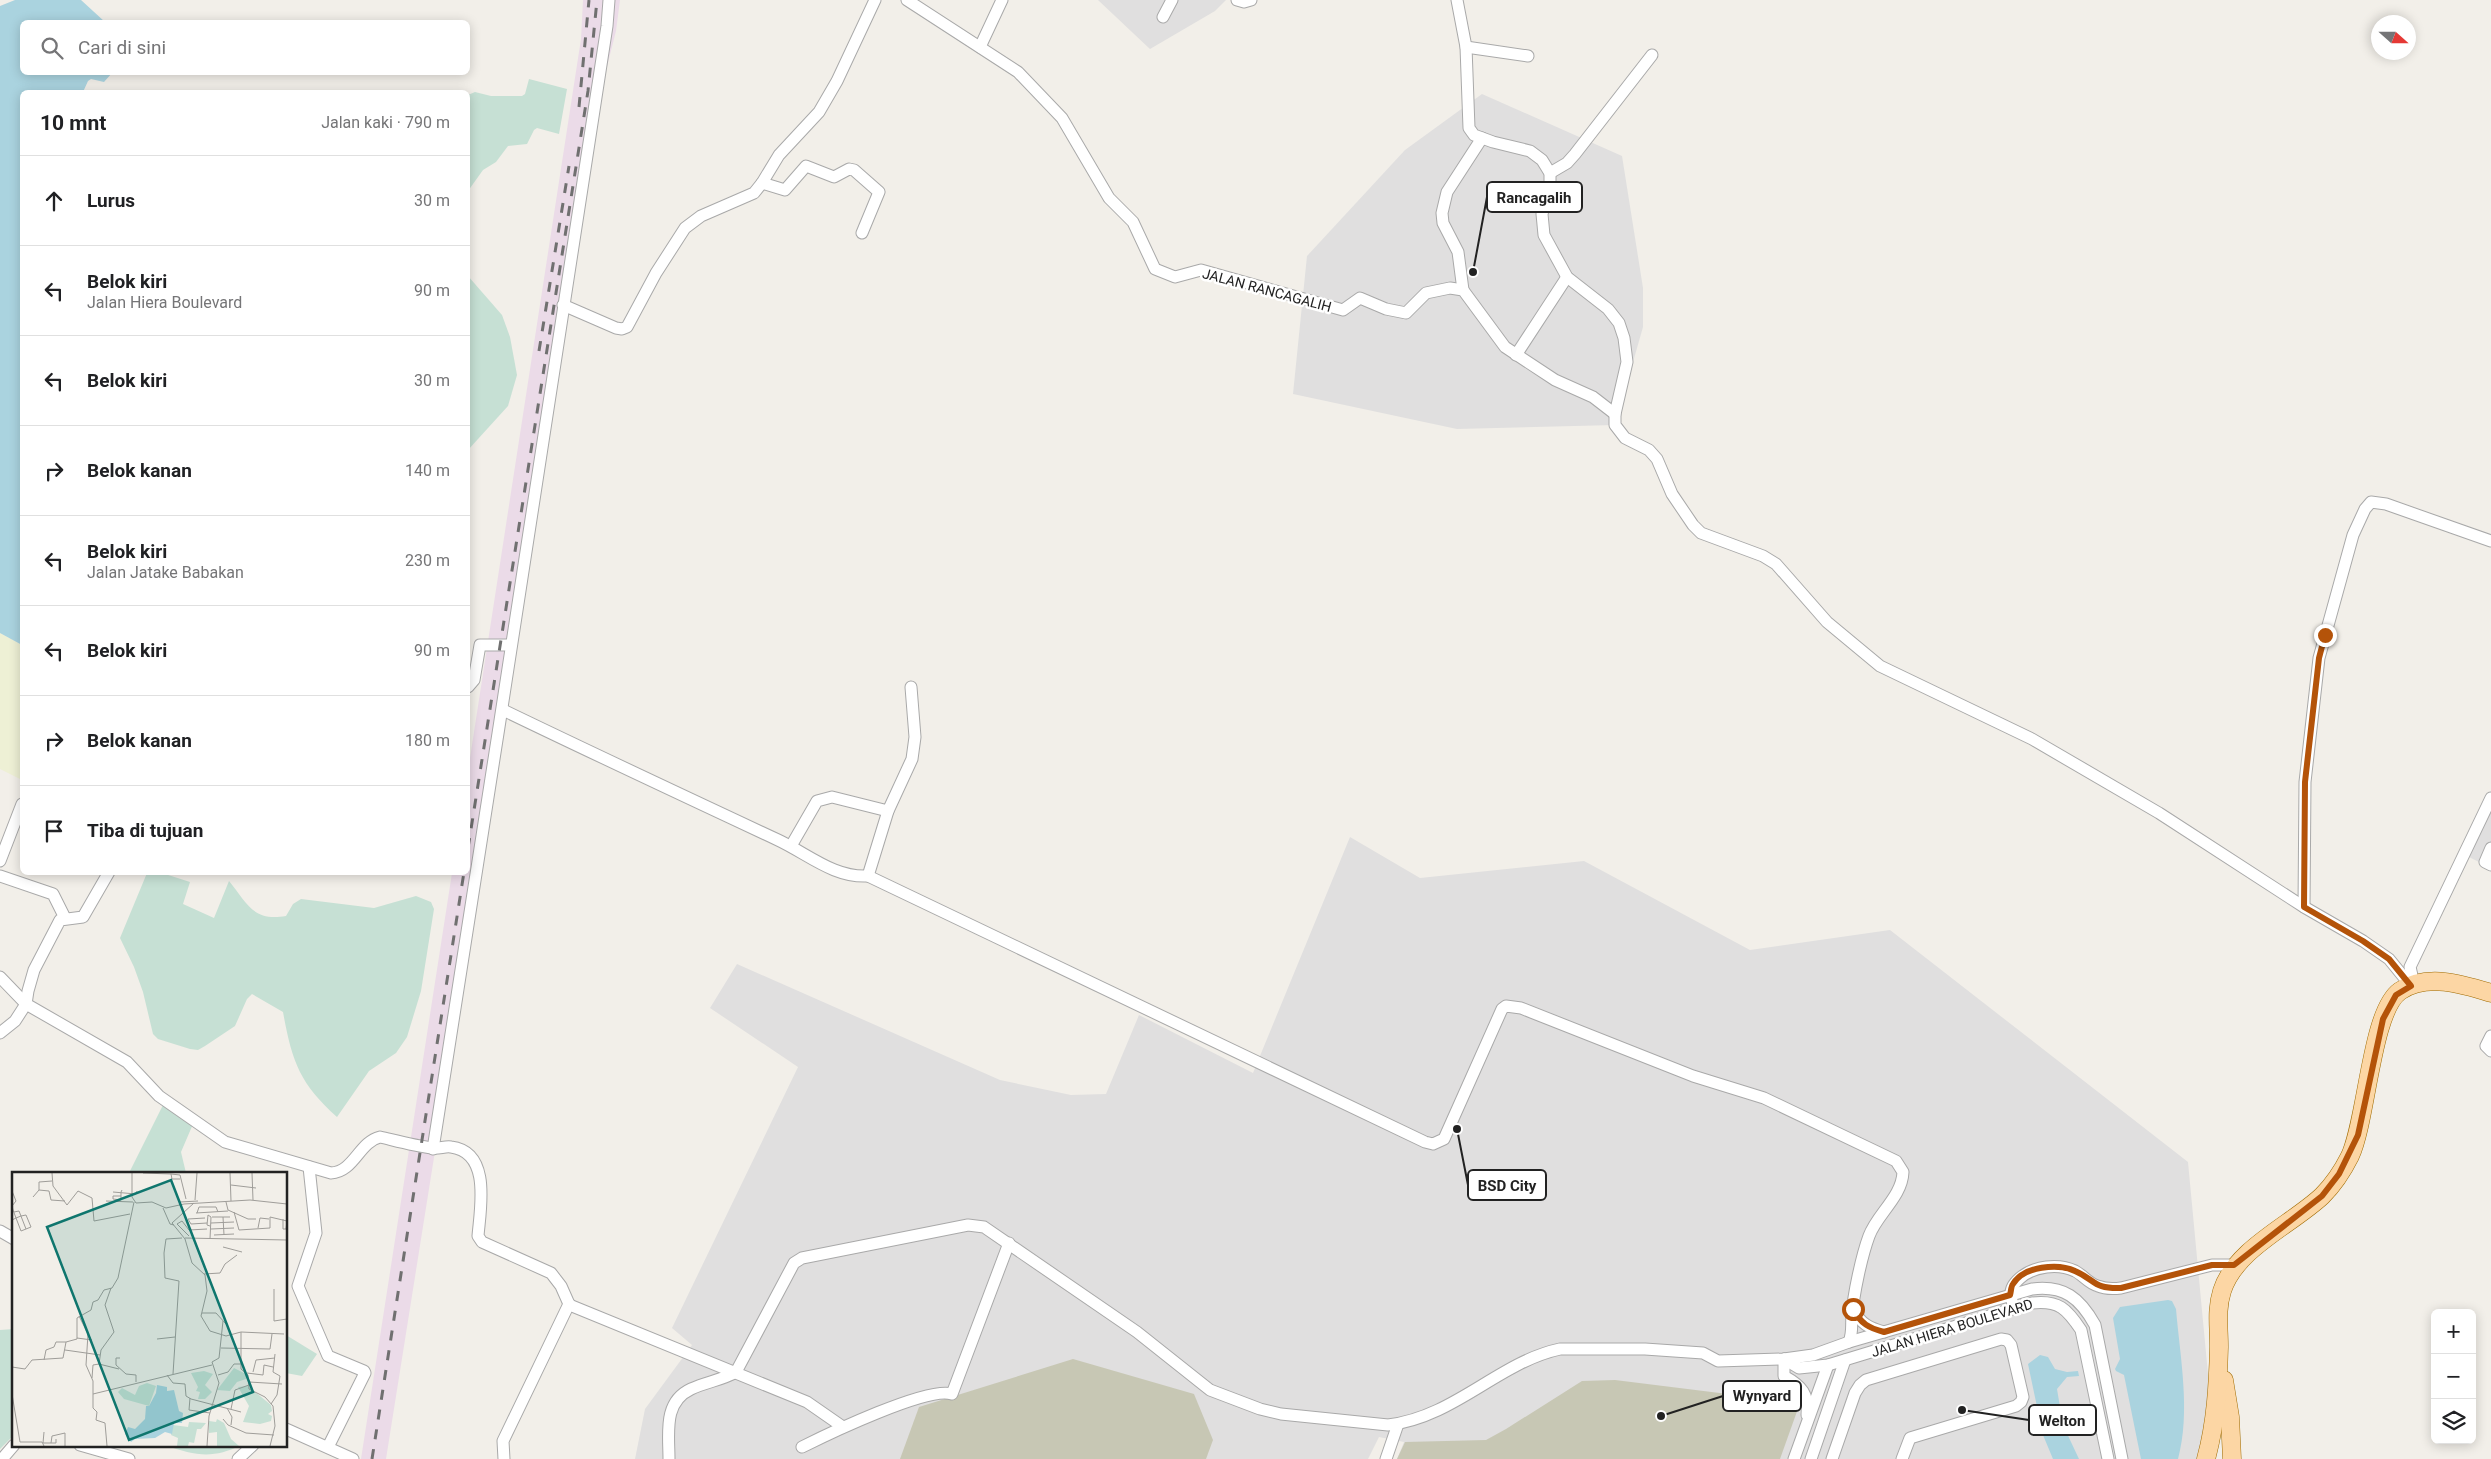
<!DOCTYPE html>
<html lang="id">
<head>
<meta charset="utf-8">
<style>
  body { margin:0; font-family:Roboto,sans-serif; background:#f2f2f2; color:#202124 }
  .controls { position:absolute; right:15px; bottom:15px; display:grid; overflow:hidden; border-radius:8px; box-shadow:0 2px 12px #0003 }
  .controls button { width:45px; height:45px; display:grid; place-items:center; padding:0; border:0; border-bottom:1px solid #e0e0e0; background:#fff; color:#202124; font:25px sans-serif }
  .compass { position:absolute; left:2371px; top:15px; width:45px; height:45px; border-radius:50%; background:#fff; box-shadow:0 2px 12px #0003; rotate:111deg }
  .stop { position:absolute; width:15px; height:15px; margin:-11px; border:4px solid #b45309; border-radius:50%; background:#fff }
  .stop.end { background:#b45309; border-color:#fff; box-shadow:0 1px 5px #0008 }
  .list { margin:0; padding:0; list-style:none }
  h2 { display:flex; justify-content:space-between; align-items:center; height:65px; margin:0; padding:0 20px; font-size:21px }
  h2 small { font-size:16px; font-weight:400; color:#757577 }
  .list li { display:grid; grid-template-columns:32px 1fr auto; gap:15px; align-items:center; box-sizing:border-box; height:90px; padding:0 20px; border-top:1px solid #e0e0e0 }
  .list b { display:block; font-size:19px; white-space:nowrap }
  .list p { margin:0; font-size:16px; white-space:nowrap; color:#757577 }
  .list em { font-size:16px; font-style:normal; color:#757577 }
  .icon { flex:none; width:28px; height:28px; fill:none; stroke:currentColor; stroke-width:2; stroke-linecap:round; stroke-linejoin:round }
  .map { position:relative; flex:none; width:2491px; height:1459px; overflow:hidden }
  .search { position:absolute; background:#fff; box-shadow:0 2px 12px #0003; left:20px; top:20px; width:450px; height:55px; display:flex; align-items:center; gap:12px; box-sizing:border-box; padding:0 18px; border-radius:8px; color:#757577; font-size:19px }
  .panel { position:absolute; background:#fff; box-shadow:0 2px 12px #0003; left:20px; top:90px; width:450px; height:785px; border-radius:8px }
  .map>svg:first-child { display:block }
</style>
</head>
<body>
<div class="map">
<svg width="2491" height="1459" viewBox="0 0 2491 1459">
  <rect width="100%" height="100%" fill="#f2efe9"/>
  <!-- residential -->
  <g fill="#e0dfdf">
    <path d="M1098,0H1226L1215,11L1150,49Z"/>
    <path d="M1482,94L1622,156L1643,288V327L1615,425L1457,429L1293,394L1307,256L1405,150Z"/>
    <path d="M2491,802V868L2467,856Z"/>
    <path d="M1350,837L1420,878L1584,861L1750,950L1890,930L2188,1162L2216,1459H1397L1404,1442L1379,1437L1368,1459H635L645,1409L692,1345L672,1328L798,1067L710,1008L737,964L1000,1080L1071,1095L1106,1094L1139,1015L1253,1073Z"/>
  </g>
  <!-- industrial -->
  <path fill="#ebdbe8" d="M583,0H620L616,31L597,106L553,410L386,1459H361L452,873L468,872V771L581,39Z"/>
  <!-- construction -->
  <g fill="#c7c7b4">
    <path d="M1073,1359L1194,1394L1213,1440L1206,1459H900L919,1407Z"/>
    <path d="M1615,1380L1800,1403L1780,1459H1397L1405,1442L1486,1440L1506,1429L1582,1381Z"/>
  </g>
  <!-- farmland -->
  <path fill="#eef0d5" d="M0,633L22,645V780L0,769Z"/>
  <!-- wetland -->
  <g fill="#c6e0d4">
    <path d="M529,79L567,89L559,134L537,128L534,130L527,144L508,146L496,162L483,170L468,191V95L475,92L491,96H522L525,94Z"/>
    <path d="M468,276L502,315L510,337L517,375L508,406L468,450Z"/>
    <path d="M147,873H162L190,882L183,904L214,918L229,881C247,903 253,922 286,916L293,904L301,899L374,908L416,896L431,902L434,909L421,991L407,1037L396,1053L369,1071L337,1117C299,1083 292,1061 283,1012L252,994L247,999L235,1026L205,1046L198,1050L190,1049L158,1039L153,1034L143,992L134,967L120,938Z"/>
    <path d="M164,1103L193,1124L181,1152L186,1173H129Z"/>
    <path d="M14,1329V1435L0,1449V1330Z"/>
    <path d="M286,1335L317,1354L302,1376L286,1373Z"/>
    <path d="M164,1445H242C212,1459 197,1456 164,1445Z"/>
  </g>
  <!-- water -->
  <g fill="#aad3df">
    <path d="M15,0H81L105,22H22V72L112,73L104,82L91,79L88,81L83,92H22V645L0,633V6Z"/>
    <path d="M2168,1300L2172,1301L2176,1309C2180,1357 2191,1412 2178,1459H2141L2124,1375L2116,1371L2115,1369L2120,1359L2113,1318L2120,1307Z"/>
    <path d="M2040,1355L2048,1357L2055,1369L2067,1372L2078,1371L2079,1376L2067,1377L2057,1389L2063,1425L2079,1459H2053L2043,1435L2028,1364Z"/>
  </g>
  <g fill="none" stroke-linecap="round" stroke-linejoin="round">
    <!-- street casing -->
    <g stroke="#a9a9a9" stroke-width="13">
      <g id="street">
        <path d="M907,0L1018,72L1062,118L1109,198L1133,222L1155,269L1175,277L1201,270L1343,310L1360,298L1386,309L1406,313L1426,293L1450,288L1463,290L1505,347L1555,380L1593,397L1615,414"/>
        <path d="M1237,0L1244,2L1251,0"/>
        <path d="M1457,0L1466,47L1469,128L1474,135L1493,142L1530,151L1542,160L1550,173V185L1542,214L1544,235L1567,277L1608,309L1619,323L1624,338L1627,362L1615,414V425L1625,438L1649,450L1657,459L1672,494L1693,525L1701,533L1763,556L1776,564L1827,622L1880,666L2032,739L2159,813L2304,907L2363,941L2389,959L2411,986"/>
        <path d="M1163,17L1172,0"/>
        <path d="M980,47L1002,0"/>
        <path d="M1466,47L1528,56"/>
        <path d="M1550,173L1567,163L1575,154L1652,55"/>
        <path d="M762,183L785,190L806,166L834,177L849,169L854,170L879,192L862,233"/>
        <path d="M1463,290L1458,252L1443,223L1442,213L1447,192L1482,138"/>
        <path d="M563,305L616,328L622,329L627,327L656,273L685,228L701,216L754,193L762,183L779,155L819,112L837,81L875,0"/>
        <path d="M1516,355L1567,277"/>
        <path d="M468,687L474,680L480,645H511"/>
        <path d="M503,710C594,754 686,797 778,840C808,854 834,878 868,876L1425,1142L1433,1144L1444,1139L1502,1009L1506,1006L1521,1008L1693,1076L1764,1098L1896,1161L1903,1172C1902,1197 1877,1214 1869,1236C1862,1255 1853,1295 1852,1316C1851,1326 1853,1332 1849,1342"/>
        <path d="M791,846L817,801L832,797L888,811"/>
        <path d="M2491,848L2485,862L2491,865"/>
        <path d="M0,861L22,804"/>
        <path d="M0,876L53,894L65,918"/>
        <path d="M868,876L888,811L912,759L915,737L911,687"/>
        <path d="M2304,907L2305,782L2319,658L2353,535L2365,509L2371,502L2386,504L2491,541"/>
        <path d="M0,977L26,1004L127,1062L159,1096L225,1142L331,1173C354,1172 359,1142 380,1137C397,1141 415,1146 432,1148C439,1149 445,1146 451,1147C492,1152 480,1210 478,1236L482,1242L551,1273L561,1286L569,1304L572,1306L807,1402L843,1427"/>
        <path d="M2414,984L2410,967L2491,798"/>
        <path d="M0,1033L15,1021L26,1004L28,991L34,970L60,920L83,917L109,872"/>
        <path d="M2491,1036L2486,1046L2491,1051"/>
        <path d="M433,1149C493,775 548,400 607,26L609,0"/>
        <path d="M309,1167L316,1233L298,1286L328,1356L364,1371L365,1373L328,1447"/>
        <path d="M0,1231L14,1239"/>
        <path d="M2012,1301C2009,1291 2012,1285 2020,1278C2034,1266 2058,1263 2075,1271C2083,1275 2089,1284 2098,1286C2105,1289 2113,1289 2121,1288L2212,1265H2234"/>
        <path d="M1853,1309C1861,1324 1869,1328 1884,1332"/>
        <path d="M1784,1359L1799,1368L1828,1365L2032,1303C2059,1300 2067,1309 2081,1330L2108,1459"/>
        <path d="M1784,1359V1376C1802,1386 1809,1394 1807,1415"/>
        <path d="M286,1429L353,1459"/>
        <path d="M80,1445L129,1459"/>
        <path d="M802,1447C828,1434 928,1386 952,1394L1009,1243"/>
        <path d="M2,1459L14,1445"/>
        <path d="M238,1459L253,1445"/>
        <path d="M504,1459L503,1441L569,1304"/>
        <path d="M669,1459C669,1433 663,1402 691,1389C706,1382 722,1380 736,1372L794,1263L802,1258L968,1225L984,1227L1137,1332L1210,1390L1260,1409L1281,1414L1388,1425C1455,1417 1499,1362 1560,1349H1645L1703,1353L1718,1361L1784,1359L1813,1355L1849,1342L2032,1289C2064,1285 2080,1298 2095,1325L2122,1459"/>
        <path d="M1386,1459L1398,1424"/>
        <path d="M1794,1459L1828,1365"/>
        <path d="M1811,1459L1845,1360"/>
        <path d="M1832,1459L1855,1393L1860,1385L1866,1380L2001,1339L2007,1340L2011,1345L2023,1397L2021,1402L2016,1406L1910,1438L1902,1459"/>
      </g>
    </g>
    <!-- primary casing -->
    <g stroke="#a06b00" stroke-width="19">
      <g id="primary">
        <path d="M2224,1380L2230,1417L2232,1459"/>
        <path d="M2206,1459C2216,1423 2218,1384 2219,1347C2219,1327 2216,1310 2222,1291C2235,1249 2291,1225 2322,1196C2333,1185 2343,1170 2350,1156C2367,1120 2371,1011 2400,991C2427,973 2462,984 2491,993"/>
      </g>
    </g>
    <!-- street -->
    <use href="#street" stroke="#fff" stroke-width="11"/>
    <!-- primary -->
    <use href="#primary" stroke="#fcd6a4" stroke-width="18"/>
    <!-- rail -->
    <g stroke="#707070" stroke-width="3" stroke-dasharray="10 10" stroke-linecap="butt">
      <path d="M579,107L589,0"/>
      <path d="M539,351L569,166"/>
      <path d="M468,848L588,91L597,0"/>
      <path d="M372,1459L464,872"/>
    </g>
  </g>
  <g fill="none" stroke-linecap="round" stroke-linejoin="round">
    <!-- route -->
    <path stroke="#b45309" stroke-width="6" d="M1853,1309C1861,1324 1869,1328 1884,1332L2010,1295C2011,1292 2011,1286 2013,1284C2024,1266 2058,1263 2075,1271C2096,1280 2093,1289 2121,1288L2212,1265H2234L2322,1196L2339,1174L2358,1135L2383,1019L2396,995L2411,986L2389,959L2363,941L2304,907L2305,782L2319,658L2325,635"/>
  </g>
  <g text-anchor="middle" stroke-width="5" stroke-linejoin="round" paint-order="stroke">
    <!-- street labels -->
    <g font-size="14" fill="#222" stroke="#fff">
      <text transform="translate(1267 290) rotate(15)" y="5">JALAN RANCAGALIH</text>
      <text transform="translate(1952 1328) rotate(-17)" y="5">JALAN HIERA BOULEVARD</text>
    </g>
  </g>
  <!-- overview -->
  <g transform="translate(12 1172)">
    <rect width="275" height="275" fill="#f2efe9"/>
    <path d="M222,196L234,202V207L225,210L218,219L205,218ZM192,199L201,202L193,213L200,220L193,227H186L188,220L184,219L186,215L179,201ZM135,211L144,214L137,234L112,227L106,220L110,216L123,223L127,214ZM236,214L259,233L260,239L256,242L260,244L259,249L248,252L231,250L237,234L226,215ZM205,247L212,251L219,267L227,274H205V260L197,261V249L204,250ZM177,250L194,251L189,257H185L182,271L177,270L176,274H165L166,266L159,263L161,253L176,255Z" fill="#c6e0d4"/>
    <path d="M145,213L155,215V219L162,218L167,239L171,241L170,251H162L160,262L153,260L143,266L123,267L119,270L113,262L116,255L123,257L133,247L134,234H137L144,221Z" fill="#aad3df"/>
    <path fill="none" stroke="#9f9d99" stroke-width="1" d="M40,1L41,14L55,33L66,19L80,26L82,49L118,42M120,1V25L124,31L140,30L154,36L172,32L238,28L275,32M131,1L159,2L160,7H168M218,1L219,29M240,1L241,28M159,2L168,3L174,27M219,13L244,16M27,18L37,19L39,28L53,29M0,19L4,29L0,34M101,20L124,22L125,19M109,24H101V27L109,28V20L110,18M21,25L27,18V10L40,9M183,28L185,1M94,29L121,30M168,30L186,29M214,30L216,38L236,47H244M182,31L160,51L173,67L180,91L193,103L195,119L189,144L198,159L214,164L229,160V197L236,203L237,217L253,225L261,234L263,254L258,274M0,34L1,38L4,46L9,59L19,55L14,43L9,44L4,46L0,48M151,36L158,52L162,53M2,40L7,39L14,57M222,40L227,58L258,56V45L275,49M184,41L216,39M185,41L187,35H204L206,40M200,45H218M211,45L212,63M193,46L176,47L179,52L195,51M271,47V57H274L275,49M199,51L222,50M198,54L195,53L196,43L199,45L198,67M246,56L248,46L257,47M199,57L222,56M202,63L222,62M177,64L165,52L170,49L177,58L195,57M173,66L275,68M211,75L230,80M192,102L208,101L213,92L225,83M99,116L93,133L102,160L89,178L87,192L107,197M262,117V149L275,147M190,141H204L214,152M67,144L76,162L74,193L81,209V236L85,240L84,248L93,251L95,274M229,160L272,162M65,166L80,168M145,167L163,165M209,176L258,177L260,162M53,178L88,183M108,186H104V193L114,202L124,203V210M32,188L34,178L42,175L44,170H54M0,195L13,197L20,188L51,186L54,170L65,167V146L79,138L81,130L86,128L92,118L100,116L106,106L122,30M241,200L244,188L263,186M235,201L251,203L252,193L261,195M161,202L167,109L153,106L152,81L154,67L170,66M155,203L161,211L173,212L174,224L179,227L229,240M206,203L216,200L222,192H229M80,206L81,193L87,192M237,210L270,212M0,222L8,270H30L32,274M81,222L200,193M178,226L177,238L198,241M259,232L265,223L268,204L261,200L263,182M215,236L220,245L219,253M219,237L223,218L237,213M211,247L216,253L234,261L262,263M32,260L31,271H44V267M39,271L40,264L53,261V274M195,274L197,244L207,211L200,190L207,186L211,149"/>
    <path fill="#0f766e" fill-opacity="0.15" stroke="#0f766e" stroke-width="2.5" d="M159,8L241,220L117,268L35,55Z"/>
    <rect width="275" height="275" fill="none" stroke="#222" stroke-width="2.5"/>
  </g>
  <!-- callouts -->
  <path fill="none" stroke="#222" stroke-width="2" d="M1473 272L1487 197M1457 1129L1468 1185M1661 1416L1723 1396M1962 1410L2029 1420"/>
  <g fill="#222" stroke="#fff" stroke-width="2">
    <circle cx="1473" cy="272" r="5"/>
    <circle cx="1457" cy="1129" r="5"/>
    <circle cx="1661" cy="1416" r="5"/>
    <circle cx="1962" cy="1410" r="5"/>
  </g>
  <g fill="#fff" stroke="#222" stroke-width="2">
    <rect x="1487" y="182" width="95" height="30" rx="5"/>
    <rect x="1468" y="1170" width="78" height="30" rx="5"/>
    <rect x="1723" y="1381" width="78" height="30" rx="5"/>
    <rect x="2029" y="1405" width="67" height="30" rx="5"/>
  </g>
  <g font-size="15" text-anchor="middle" font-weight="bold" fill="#222">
    <text x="1534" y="203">Rancagalih</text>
    <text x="1507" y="1191">BSD City</text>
    <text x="1762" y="1401">Wynyard</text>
    <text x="2062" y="1426">Welton</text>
  </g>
</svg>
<div class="controls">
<button>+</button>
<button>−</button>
<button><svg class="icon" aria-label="layers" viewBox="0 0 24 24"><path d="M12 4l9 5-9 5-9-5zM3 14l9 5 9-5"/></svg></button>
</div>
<svg class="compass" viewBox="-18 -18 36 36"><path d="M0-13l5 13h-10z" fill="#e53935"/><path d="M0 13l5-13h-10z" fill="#757577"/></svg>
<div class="stop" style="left:1853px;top:1309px"></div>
<div class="stop end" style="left:2325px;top:635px"></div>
<div class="search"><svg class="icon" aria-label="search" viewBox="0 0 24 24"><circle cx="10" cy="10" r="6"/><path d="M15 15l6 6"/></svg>Cari di sini</div>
<section class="panel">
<h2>10 mnt<small>Jalan kaki · 790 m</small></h2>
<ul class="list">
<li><svg class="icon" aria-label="ahead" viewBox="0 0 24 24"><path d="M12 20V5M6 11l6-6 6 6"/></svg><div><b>Lurus</b></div><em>30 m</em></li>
<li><svg class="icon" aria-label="left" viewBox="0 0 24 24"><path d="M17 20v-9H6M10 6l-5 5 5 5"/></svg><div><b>Belok kiri</b><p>Jalan Hiera Boulevard</p></div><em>90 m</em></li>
<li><svg class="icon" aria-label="left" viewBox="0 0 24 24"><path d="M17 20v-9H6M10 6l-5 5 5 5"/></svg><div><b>Belok kiri</b></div><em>30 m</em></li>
<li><svg class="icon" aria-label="right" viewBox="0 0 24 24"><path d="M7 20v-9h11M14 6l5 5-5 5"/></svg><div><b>Belok kanan</b></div><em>140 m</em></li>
<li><svg class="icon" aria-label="left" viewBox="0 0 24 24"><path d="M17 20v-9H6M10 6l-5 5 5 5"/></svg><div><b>Belok kiri</b><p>Jalan Jatake Babakan</p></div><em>230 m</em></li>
<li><svg class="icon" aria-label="left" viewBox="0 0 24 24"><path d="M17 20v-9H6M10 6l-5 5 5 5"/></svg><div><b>Belok kiri</b></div><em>90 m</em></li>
<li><svg class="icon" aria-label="right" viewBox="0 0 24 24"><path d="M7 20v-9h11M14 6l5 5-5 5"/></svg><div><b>Belok kanan</b></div><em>180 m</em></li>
<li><svg class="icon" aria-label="arrive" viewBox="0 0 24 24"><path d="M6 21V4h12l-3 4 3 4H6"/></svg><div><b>Tiba di tujuan</b></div></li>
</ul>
</section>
</div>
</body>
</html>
